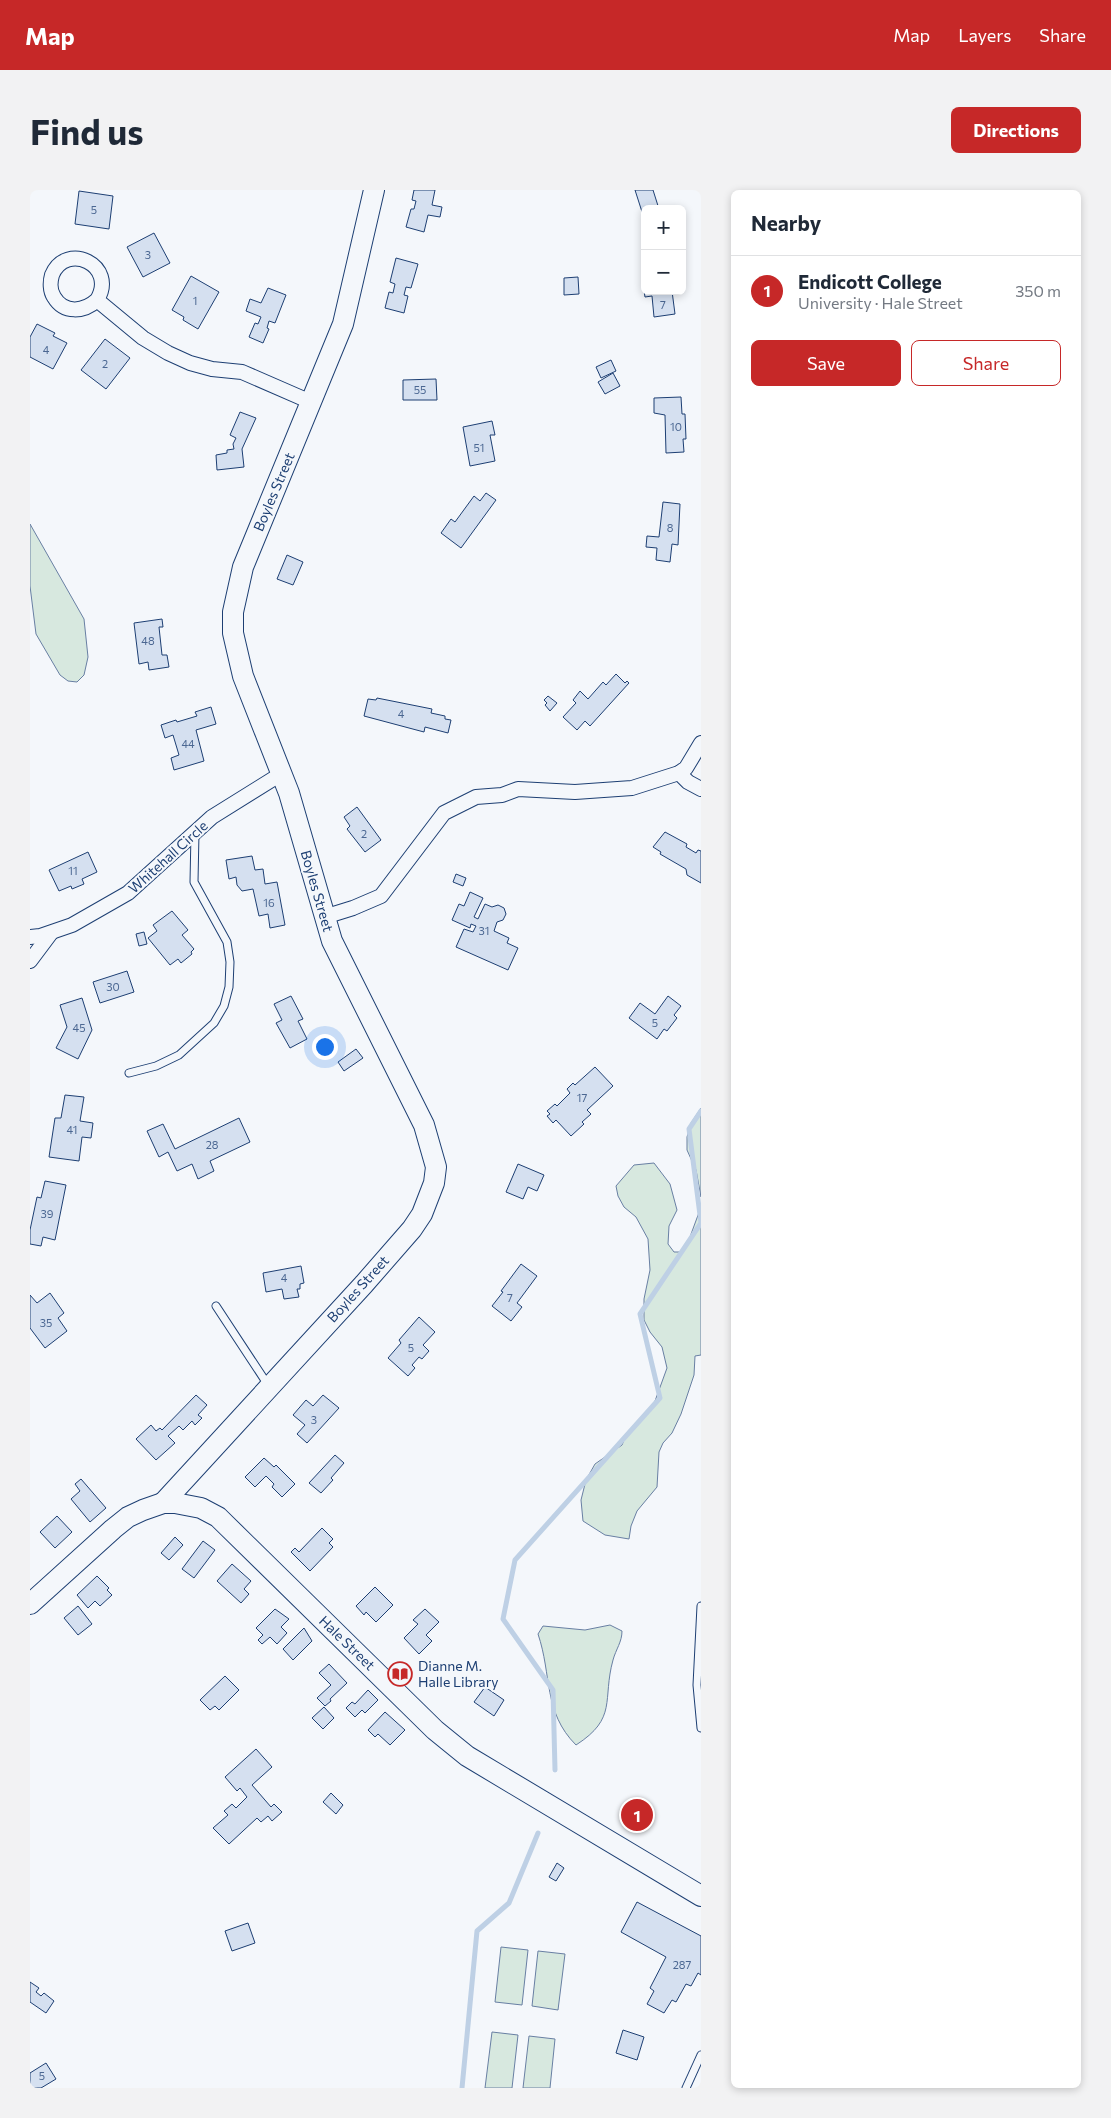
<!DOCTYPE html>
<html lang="en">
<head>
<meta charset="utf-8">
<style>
  body { margin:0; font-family:Commissioner,sans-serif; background:#f2f2f3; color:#1f2937 }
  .controls { position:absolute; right:15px; top:15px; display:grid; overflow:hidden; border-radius:8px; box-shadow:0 2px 8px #0003 }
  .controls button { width:45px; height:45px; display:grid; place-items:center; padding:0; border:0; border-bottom:1px solid #e0e1e3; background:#fff; color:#1f2937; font:25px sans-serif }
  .you { position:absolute; left:294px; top:856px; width:18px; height:18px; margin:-12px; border:4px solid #fff; border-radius:50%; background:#1a73e8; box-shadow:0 0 0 8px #1a73e833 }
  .badge { display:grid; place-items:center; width:32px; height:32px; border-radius:50%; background:#c62828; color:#fff; font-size:16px; font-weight:700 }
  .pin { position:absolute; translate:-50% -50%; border:2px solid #fff; box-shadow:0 1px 5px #0006 }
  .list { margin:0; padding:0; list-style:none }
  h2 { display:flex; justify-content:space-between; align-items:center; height:65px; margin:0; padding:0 20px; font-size:21px }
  h2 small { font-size:16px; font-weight:400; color:#747a83 }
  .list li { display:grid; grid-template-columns:32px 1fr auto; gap:15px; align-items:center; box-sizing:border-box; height:70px; padding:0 20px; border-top:1px solid #e0e1e3 }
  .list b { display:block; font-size:19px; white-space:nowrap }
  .list p { margin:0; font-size:16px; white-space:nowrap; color:#747a83 }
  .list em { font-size:16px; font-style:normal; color:#747a83 }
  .actions { display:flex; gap:10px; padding:15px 20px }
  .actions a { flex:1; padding:11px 0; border:1px solid #c62828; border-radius:8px; text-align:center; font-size:18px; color:#c62828 }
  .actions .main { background:#c62828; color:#fff }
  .map { position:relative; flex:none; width:671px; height:1898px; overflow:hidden; border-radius:8px }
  header { display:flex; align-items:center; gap:30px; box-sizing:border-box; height:70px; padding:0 25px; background:#c62828; color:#fff }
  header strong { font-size:24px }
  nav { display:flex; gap:28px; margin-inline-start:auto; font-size:18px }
  .intro { display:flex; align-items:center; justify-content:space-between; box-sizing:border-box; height:120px; padding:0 30px }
  h1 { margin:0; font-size:35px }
  .button { padding:12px 22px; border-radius:8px; background:#c62828; color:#fff; font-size:18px; font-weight:700 }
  main { display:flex; gap:30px; padding:0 30px }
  aside { flex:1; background:#fff; border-radius:8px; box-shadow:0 2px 8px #0003 }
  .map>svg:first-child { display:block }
</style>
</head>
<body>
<header>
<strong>Map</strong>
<nav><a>Map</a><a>Layers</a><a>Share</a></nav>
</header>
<div class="intro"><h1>Find us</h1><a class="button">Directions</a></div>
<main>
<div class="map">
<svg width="671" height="1898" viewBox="0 0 671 1898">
  <rect width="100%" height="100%" fill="#f4f7fb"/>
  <!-- green -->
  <g fill="#d7e8df" stroke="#687fa3">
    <path d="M0,334L54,429L58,467L54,485L47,492L38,491L30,485L6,444L0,396Z"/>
    <path d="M671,918V1007L666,980L657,960V947L661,933Z"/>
    <path d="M624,973L640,994L647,1020L639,1036L638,1054L644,1062H652L657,1055L671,1017V1165L665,1166L664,1185L651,1224L642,1243L633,1253L629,1262L627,1297L607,1321L601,1336L599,1349L575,1345L553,1331L551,1310L556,1290L565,1274L592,1255L597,1243L607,1234L625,1211L637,1178L632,1157L620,1142L614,1130V1109L620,1080L618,1049L606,1027L594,1017L588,1006L586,996L604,975Z"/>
    <path d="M580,1435L592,1441C592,1452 586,1459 583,1470C572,1510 588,1528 546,1555C513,1522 522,1485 508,1444L513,1436L555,1440Z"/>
    <path d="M471,1757L498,1760L492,1815L465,1812Z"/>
    <path d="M508,1761L535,1764L528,1820L502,1816Z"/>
    <path d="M462,1842L488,1845L482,1898H455Z"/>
    <path d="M499,1846L525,1849L520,1898H493Z"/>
  </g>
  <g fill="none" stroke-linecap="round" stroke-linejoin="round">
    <!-- stream -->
    <g stroke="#bed0e5" stroke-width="5">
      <path d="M525,1580L523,1500L473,1429L485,1370L630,1208L610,1124L671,1033L659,939L671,921"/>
      <path d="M432,1898L447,1741L479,1713L508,1643"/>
    </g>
  </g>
  <!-- building -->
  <g fill="#d5e0f0" stroke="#1d3f73">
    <path d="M384,0H405L402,15L412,17L410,27L398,25L394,42L376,37L381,19H384L386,11L382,10Z"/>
    <path d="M605,0H623L629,19H615V24L613,25Z"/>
    <path d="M49,1L83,6L79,39L45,34Z"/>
    <path d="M124,43L140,73L113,87L97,57Z"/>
    <path d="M366,68L388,74L381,98L376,97L374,105L378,106L374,123L355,118L359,102L363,103L365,94L360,92Z"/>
    <path d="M161,86L189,102L168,139L153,130L154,127L142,120Z"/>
    <path d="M548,87L549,104L534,105V88Z"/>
    <path d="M613,94H615V101H642L645,124L624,127L622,106L615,107Z"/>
    <path d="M238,98L256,105L245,133L239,131L237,138L239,139L233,153L219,147L225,133L228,134L231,127L216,121L220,109L231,113Z"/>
    <path d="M7,134L25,143L23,146L37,153L23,179L0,167V147Z"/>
    <path d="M75,149L100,168L76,199L51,180Z"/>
    <path d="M581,170L586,181L571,188L566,177Z"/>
    <path d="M583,183L590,196L575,204L568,192Z"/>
    <path d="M406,189L407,210H373V190Z"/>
    <path d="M651,207L652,224H655L656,249H653L654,262L636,263L635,225L624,223V208Z"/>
    <path d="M210,222L226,228L212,259L214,277L187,280L186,265L197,263V260L204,259L203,254L206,248L200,245Z"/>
    <path d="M462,231L465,245H460L465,271L440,276L433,237Z"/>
    <path d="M456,303L466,310L431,358L411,343L421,329L425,332L444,306L450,311Z"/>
    <path d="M633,312L650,314L648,355L642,354L640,372L626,370L627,358L616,357L617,346L629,347Z"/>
    <path d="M257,365L273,372L263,395L247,389Z"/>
    <path d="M132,429L133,437H129L132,465H137L139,477L119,480L118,472L109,474L104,433Z"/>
    <path d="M586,484L595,493L597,491L599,493L560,536L555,531L547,540L533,527L546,513L543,510L550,501L558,509L573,492L576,495Z"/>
    <path d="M518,506L527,513L520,521L515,515L517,513L514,510Z"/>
    <path d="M347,508L402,519L401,523L415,526V529L421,530L418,543L395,537L394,542L334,526L338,509L346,510Z"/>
    <path d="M181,517L186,534L166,540L174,571L144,580L141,568L149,565L143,545L135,548L131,535L146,530L147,532L167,526L165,522Z"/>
    <path d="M327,617L351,650L335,662L317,639L320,636L314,627Z"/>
    <path d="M635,642L657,654L656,657L666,663L668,660L671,661V693L657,685L656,679L630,664L631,662L623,657Z"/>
    <path d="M58,662L67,682L52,689L54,694L42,699L41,696L29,701L19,680Z"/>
    <path d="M222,666L225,680L233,679L235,694L247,692L255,735L240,738L238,724L229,726L223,699L212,701L207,695L206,687L199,689L196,670Z"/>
    <path d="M426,684L436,688L433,696L423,692Z"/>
    <path d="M440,702L453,708L444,727L448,729L455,714L462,717L468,715L474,718L476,724L473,730L467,732L464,741L479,748L477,753L488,758L478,780L426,757L434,739L443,742L446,736L441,734L440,738L422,730L429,714L434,716Z"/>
    <path d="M142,721L158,740L152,745L164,759L161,762L162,764L151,773L148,769L140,775L118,748L127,741L123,735Z"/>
    <path d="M114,742L117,754L109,756L106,744Z"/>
    <path d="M97,781L104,802L70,813L63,792Z"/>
    <path d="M261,806L273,829L268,831L277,849L260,858L246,833L252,830L244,814Z"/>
    <path d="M638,806L651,816L644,825L647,828L637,841L634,839L627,849L599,828L610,813L625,824Z"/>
    <path d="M52,808L62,840L48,869L26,858L37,837L30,815Z"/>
    <path d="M326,859L333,868L314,881L308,872Z"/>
    <path d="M565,877L583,896L557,920L561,924L552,932L554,934L541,946L526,930L523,933L517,926L520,924L517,921L525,914L527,916L540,903L537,899L543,893L545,895Z"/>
    <path d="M35,905L54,907L50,931L63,933L61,948L52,947L49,971L19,967L25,928H31Z"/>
    <path d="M209,928L220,952L180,971L184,981L168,989L162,974L147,981L138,962L129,967L117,941L133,934L145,959Z"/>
    <path d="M488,974L514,985L507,1001L498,997L493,1009L476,1002Z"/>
    <path d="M15,991L36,995L25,1050L13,1047L11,1056L0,1054V1040L7,1007L11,1008Z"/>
    <path d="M491,1074L507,1086L487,1113L492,1117L481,1131L462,1116L473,1102L471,1101Z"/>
    <path d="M271,1076L274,1093L270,1094V1099H267L269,1107L254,1109L252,1099L236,1102L233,1083Z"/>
    <path d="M20,1103L34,1123L28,1128L37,1141L15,1158L0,1138V1105L7,1113Z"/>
    <path d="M389,1127L405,1142L393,1155L399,1161L392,1169L389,1167L382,1175L385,1178L378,1186L358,1168L371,1153L369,1150Z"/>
    <path d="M166,1205L177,1215L168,1225L172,1228L165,1235L162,1231L153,1240L149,1236L138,1246L145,1253L126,1270L106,1249L121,1235L126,1241L130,1238L132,1240Z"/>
    <path d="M293,1205L309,1218L277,1253L267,1244L275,1235L263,1225L276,1210L283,1216Z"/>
    <path d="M305,1265L314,1273L301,1288L303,1290L291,1303L279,1293Z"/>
    <path d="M234,1268L244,1277L246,1275L265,1294L252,1307L242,1297L244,1294L236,1286L225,1297L215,1287Z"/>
    <path d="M51,1289L76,1318L60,1332L41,1309L50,1301L45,1294Z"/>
    <path d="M27,1326L42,1342L25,1358L10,1342Z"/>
    <path d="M292,1338L303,1349L299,1353L303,1357L280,1381L261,1362L265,1358L269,1362Z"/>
    <path d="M145,1347L153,1355L139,1370L131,1363Z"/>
    <path d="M173,1351L185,1360L164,1388L152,1379Z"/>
    <path d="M202,1374L221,1391L214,1399L219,1404L211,1413L187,1391Z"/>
    <path d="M67,1386L79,1398L77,1400L82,1405L70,1416L65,1411L58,1418L47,1405Z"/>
    <path d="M345,1397L363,1415L346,1432L336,1422L334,1425L326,1416Z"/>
    <path d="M48,1416L62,1434L48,1445L34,1428Z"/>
    <path d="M245,1419L259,1429L251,1437L257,1443L247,1454L240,1447L232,1454L228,1450L233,1445L226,1438Z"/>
    <path d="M395,1419L409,1432L396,1445L402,1451L389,1464L374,1448L388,1434L383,1430Z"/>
    <path d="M274,1438L282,1451L263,1470L253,1459Z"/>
    <path d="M299,1474L317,1493L300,1509L301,1511L295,1516L287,1508L301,1495L289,1483Z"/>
    <path d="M195,1486L209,1500L189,1520L185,1516L180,1520L170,1510Z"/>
    <path d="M455,1497L474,1510L464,1526L444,1512Z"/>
    <path d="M338,1500L348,1510L335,1523L332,1520L325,1527L316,1518L322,1512L325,1514Z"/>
    <path d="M294,1517L304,1528L293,1539L282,1528Z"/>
    <path d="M355,1522L375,1540L360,1555L348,1544L345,1547L338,1540Z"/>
    <path d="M226,1559L242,1577L222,1595L241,1617L244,1614L252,1622L242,1631L238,1626L231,1632L227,1628L199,1654L183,1638L198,1625L194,1621L202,1614L206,1618L217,1607L210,1598L207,1601L195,1587Z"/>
    <path d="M301,1603L313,1615L306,1624L293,1612Z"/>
    <path d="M527,1673L534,1678L526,1691L519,1687Z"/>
    <path d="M607,1712L671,1746V1785L668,1783L661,1796L656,1794L646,1812L642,1810L634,1823L617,1814L624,1801L620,1798L636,1767L591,1742Z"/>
    <path d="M218,1733L225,1753L202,1761L195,1741Z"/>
    <path d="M0,1792L9,1798L6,1802L11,1806L14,1803L24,1811L16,1823L0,1812Z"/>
    <path d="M593,1840L614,1847L607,1870L586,1863Z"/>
    <path d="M16,1873L26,1889L11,1898H0V1883Z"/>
  </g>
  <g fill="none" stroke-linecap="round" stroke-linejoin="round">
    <!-- lane casing -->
    <g stroke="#1d3f73" stroke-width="9">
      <g id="lane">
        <path d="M99,883L126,876L149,865L184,833L194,816L199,797L200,772L197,752L164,692L165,643"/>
        <path d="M186,1116L238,1195"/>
        <path d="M671,1416L667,1495L671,1538"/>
        <path d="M656,1898L671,1865"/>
      </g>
    </g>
    <!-- street casing -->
    <g stroke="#1d3f73" stroke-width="16">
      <g id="street">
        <path d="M67,110C54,122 34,124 24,107C20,101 20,92 22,85C36,51 88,75 67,110L113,148L138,163L160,173L182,179L212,182L281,212"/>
        <path d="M649,583L658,592L671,599"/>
        <path d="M294,727L323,718L351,706L414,623L446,607L472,605L488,599L545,602L602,598L649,583L656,578L671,553"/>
        <path d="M0,747L10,746L42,735L98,703L182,627L251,584"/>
        <path d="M0,771L21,743"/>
      </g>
    </g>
    <!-- secondary casing -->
    <g stroke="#1d3f73" stroke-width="22">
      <g id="secondary">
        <path d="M133,1313L334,1094L382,1039L392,1024L404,993L406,977L394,935L302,751L259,603L213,486L203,443V422L213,377L313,134L344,0"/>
        <path d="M0,1414L83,1339L98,1327L113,1320L133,1313H145L171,1318L188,1327L405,1540L437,1566L671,1706"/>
      </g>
    </g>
    <!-- lane -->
    <use href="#lane" stroke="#f4f7fb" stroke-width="7"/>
    <!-- street -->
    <use href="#street" stroke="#f4f7fb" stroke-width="14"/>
    <!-- secondary -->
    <use href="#secondary" stroke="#f4f7fb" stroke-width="20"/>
  </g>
  <!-- icons -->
  <defs>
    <g id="library-ring" transform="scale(1.25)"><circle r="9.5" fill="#f4f7fb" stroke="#c62828" stroke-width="1.5"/><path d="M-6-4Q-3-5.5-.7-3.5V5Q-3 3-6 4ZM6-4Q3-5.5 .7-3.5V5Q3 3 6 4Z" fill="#c62828"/></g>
  </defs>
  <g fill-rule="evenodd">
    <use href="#library-ring" x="370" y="1484"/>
  </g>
  <g text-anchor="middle" stroke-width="4" stroke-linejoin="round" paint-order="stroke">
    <!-- number labels -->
    <g font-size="11" fill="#4b6792">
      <text x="64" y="24">5</text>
      <text x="118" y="69">3</text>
      <text x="165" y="115">1</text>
      <text x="633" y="119">7</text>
      <text x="16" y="164">4</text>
      <text x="75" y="178">2</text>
      <text x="390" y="204">55</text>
      <text x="646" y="241">10</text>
      <text x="449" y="262">51</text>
      <text x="640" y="342">8</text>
      <text x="118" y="455">48</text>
      <text x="371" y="528">4</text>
      <text x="158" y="558">44</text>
      <text x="334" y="648">2</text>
      <text x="43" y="685">11</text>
      <text x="239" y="717">16</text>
      <text x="454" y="745">31</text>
      <text x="83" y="801">30</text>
      <text x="625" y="837">5</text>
      <text x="49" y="842">45</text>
      <text x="552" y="912">17</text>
      <text x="42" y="944">41</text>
      <text x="182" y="959">28</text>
      <text x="17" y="1028">39</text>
      <text x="254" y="1092">4</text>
      <text x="480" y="1112">7</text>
      <text x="16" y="1137">35</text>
      <text x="381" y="1162">5</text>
      <text x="284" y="1234">3</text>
      <text x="652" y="1779">287</text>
      <text x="12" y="1890">5</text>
    </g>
    <!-- street labels -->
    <g font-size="14" fill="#1d3f73" stroke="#f4f7fb">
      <text transform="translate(244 302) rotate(-67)" y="5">Boyles Street</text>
      <text transform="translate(138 667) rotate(-42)" y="5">Whitehall Circle</text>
      <text transform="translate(287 701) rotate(74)" y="5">Boyles Street</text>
      <text transform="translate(328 1099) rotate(-48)" y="5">Boyles Street</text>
      <text transform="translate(317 1453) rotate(44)" y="5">Hale Street</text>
    </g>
    <!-- poi labels -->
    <g font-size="14" fill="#1d3f73" stroke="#f4f7fb" text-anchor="start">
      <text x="388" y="1481">Dianne M.<tspan x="388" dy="16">Halle Library</tspan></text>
    </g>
  </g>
</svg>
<div class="controls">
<button>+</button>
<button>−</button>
</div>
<div class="you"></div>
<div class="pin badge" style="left:607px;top:1625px">1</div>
</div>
<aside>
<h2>Nearby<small></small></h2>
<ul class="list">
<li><span class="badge">1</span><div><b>Endicott College</b><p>University · Hale Street</p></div><em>350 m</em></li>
</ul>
<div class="actions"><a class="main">Save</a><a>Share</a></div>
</aside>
</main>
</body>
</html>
